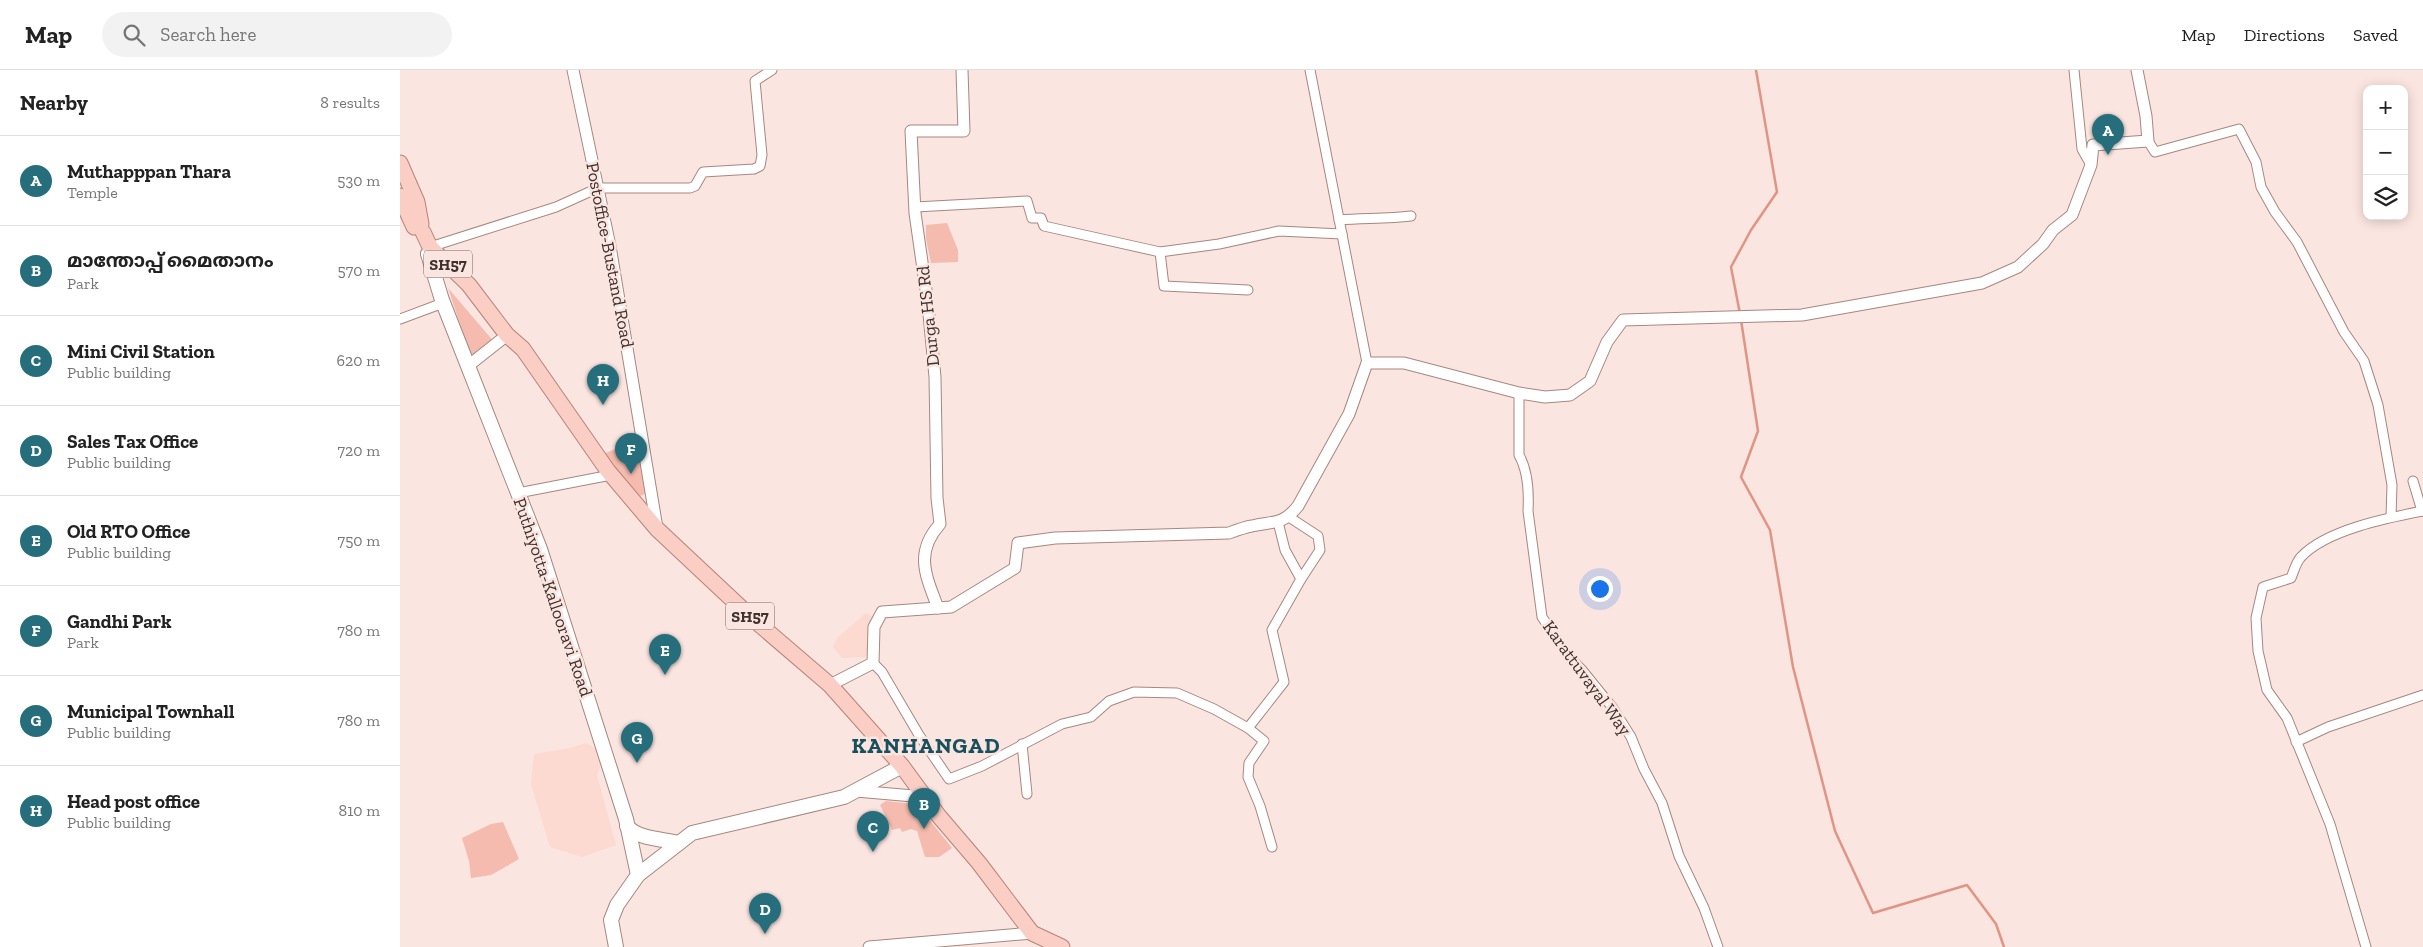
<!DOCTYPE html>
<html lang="en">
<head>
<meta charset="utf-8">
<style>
  body { margin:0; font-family:"Zilla Slab","Noto Sans Malayalam",serif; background:#f2f2f2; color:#222 }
  .controls { position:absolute; right:15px; top:15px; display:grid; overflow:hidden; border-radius:10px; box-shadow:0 2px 12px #0003 }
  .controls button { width:45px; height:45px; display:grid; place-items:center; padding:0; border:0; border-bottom:1px solid #e0e0e0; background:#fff; color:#222; font:25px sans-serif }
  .you { position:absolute; left:1199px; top:518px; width:18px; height:18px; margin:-12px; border:4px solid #fff; border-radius:50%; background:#1a73e8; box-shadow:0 0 0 8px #1a73e833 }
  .badge { display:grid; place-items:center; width:32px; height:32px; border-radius:50%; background:#276e7c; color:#fff; font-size:16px; font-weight:700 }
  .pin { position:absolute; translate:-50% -41px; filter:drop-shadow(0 1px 2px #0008) }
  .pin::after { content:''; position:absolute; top:26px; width:18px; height:15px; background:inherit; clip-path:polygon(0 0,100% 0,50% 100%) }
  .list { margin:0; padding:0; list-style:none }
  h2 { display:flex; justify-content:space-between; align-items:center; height:65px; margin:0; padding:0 20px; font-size:21px }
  h2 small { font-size:16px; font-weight:400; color:#767676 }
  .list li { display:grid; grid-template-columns:32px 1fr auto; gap:15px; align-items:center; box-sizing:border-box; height:90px; padding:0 20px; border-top:1px solid #e0e0e0 }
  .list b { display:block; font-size:19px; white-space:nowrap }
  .list p { margin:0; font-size:16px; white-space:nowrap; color:#767676 }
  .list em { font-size:16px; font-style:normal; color:#767676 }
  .icon { flex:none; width:28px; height:28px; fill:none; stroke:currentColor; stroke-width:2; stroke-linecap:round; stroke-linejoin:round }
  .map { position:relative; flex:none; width:2023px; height:877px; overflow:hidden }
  header { display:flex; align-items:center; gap:30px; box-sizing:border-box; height:70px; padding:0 25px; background:#fff; border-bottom:1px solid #e0e0e0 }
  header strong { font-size:24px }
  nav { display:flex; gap:28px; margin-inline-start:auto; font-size:18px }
  .search { width:350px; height:45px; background:#f2f2f2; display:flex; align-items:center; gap:12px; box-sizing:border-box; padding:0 18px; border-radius:28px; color:#767676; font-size:19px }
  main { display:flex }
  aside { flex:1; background:#fff }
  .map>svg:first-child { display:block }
</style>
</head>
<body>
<header>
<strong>Map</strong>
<div class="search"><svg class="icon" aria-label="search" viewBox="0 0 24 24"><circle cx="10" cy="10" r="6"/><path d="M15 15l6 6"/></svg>Search here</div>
<nav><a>Map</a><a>Directions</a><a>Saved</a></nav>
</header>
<main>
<aside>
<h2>Nearby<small>8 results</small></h2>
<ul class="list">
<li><span class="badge">A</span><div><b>Muthapppan Thara</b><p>Temple</p></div><em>530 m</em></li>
<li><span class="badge">B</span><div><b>മാന്തോപ്പ് മൈതാനം</b><p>Park</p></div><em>570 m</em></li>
<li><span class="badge">C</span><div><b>Mini Civil Station</b><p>Public building</p></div><em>620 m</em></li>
<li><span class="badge">D</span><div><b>Sales Tax Office</b><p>Public building</p></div><em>720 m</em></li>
<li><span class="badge">E</span><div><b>Old RTO Office</b><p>Public building</p></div><em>750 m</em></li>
<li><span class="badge">F</span><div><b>Gandhi Park</b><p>Park</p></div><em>780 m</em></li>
<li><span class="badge">G</span><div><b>Municipal Townhall</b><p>Public building</p></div><em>780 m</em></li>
<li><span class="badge">H</span><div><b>Head post office</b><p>Public building</p></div><em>810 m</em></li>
</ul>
</aside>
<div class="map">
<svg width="2023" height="877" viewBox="0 0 2023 877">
  <rect width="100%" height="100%" fill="#fbe5e0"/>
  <!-- built -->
  <g fill="#fcd9d1">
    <path d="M466,543L472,546L466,587L442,588L433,577L437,568Z"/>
    <path d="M186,673L205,684L197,705L216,775L182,787L150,777L131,714L134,684L170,678Z"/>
  </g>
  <!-- green -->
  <g fill="#f4bbae">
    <path d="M547,153L558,180V192L531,193L526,169V155Z"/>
    <path d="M48,218L95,273L71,287Z"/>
    <path d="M238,370L245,424L240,426L203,384Z"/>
    <path d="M486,731L513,734L524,743L552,778L539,787H525L517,761L511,759L502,762L500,758L492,760L480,735Z"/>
    <path d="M103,752L119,789L91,805L71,808L69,791L62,768L91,754Z"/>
  </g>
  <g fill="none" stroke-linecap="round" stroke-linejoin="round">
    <!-- stream -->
    <g stroke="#e09584" stroke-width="2.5">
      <path d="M1340,244L1331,197L1351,160L1377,122L1356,0"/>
      <path d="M1341,250L1358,361L1341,407L1370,460L1393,597L1435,761L1473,843L1567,815L1596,854L1604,877"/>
    </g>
    <!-- minor casing -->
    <g stroke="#a7877f" stroke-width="11">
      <g id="minor">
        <path d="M910,0L967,293"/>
        <path d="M1674,0L1682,79L1691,95"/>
        <path d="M1748,71L1755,82L1839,59L1856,92L1861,117L1875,142L1897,172L1944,262L1964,291L1978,335L1992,415L1991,447"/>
        <path d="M515,137L627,131L632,148H641L644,156L760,182L819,174L879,161L942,164"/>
        <path d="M939,150C963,148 987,149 1011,146"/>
        <path d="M30,177L156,137L198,118H290L295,116L303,102L354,99L360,96L362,85L355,11L372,0"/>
        <path d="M760,182L764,216L848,220"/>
        <path d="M0,249L43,233"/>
        <path d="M1119,323V385C1128,401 1129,423 1128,441L1142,547L1169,587L1182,600L1212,637L1231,667L1244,699L1262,733L1279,786L1304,838L1318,877"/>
        <path d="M2013,411L2022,441"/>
        <path d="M118,423L211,405"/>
        <path d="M889,447L918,466L920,480L901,509"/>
        <path d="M473,593L482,602L519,665L549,709L582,696L662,654L691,647L709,631L734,622L777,623L814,639L848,658L864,671L849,693L848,707L860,736L872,777"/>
        <path d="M848,658L884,612L872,560L901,509L885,480L878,452"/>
        <path d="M1896,672L1928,657L2023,625"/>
        <path d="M622,674L627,724"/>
        <path d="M1966,877L1930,754L1887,648L1867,620L1858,581L1856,548L1863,517L1891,508C1894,501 1896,492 1901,487C1926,460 1987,448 2023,441"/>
      </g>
    </g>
    <!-- tertiary casing -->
    <g stroke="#a7877f" stroke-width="13">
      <g id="tertiary">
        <path d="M173,0L210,176L257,458"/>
        <path d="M68,296L107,265"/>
        <path d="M538,538C526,506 514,483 540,454L537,428L535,307L528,234L515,143L511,61H564L562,0"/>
        <path d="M430,615L473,593L474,557L482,542L551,537L615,498L618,473L655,468L829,463C837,460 845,457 852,456C874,451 883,455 898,436L949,344L967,293H1004L1119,323L1145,327L1170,325L1190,311L1207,272L1223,250L1402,245L1582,213L1618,197L1643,174L1653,160L1672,145L1691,95L1693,75L1748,71L1746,46L1737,0"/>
        <path d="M456,721L525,727"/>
        <path d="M469,877L632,863"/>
      </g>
    </g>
    <!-- secondary casing -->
    <g stroke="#a7877f" stroke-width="16">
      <g id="secondary">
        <path d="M34,180L28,184L42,230L140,479L226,749L238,805"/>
        <path d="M227,756C237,769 263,769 279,773"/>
        <path d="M216,877L211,850L217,835L238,805L292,763L444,727L502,696"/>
      </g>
    </g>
    <!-- primary casing -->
    <g stroke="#b78276" stroke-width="17">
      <g id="primary">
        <path d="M0,93L17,132L21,154"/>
        <path d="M0,126L14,157"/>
        <path d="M23,162L30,177L69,215L107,265L123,279L208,401L257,459L353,549L430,615L502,696L538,745L579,793L632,863L662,877"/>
      </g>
    </g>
    <!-- minor -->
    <use href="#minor" stroke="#fff" stroke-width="9"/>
    <!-- tertiary -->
    <use href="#tertiary" stroke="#fff" stroke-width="11"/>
    <!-- secondary -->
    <use href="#secondary" stroke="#fff" stroke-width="14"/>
    <!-- primary -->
    <use href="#primary" stroke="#facec4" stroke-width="15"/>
  </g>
  <g text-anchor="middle" stroke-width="5" stroke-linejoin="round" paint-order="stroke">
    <!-- shield labels -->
    <g fill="#fbe5e0" stroke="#776763" stroke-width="1">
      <rect x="24" y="180.5" width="48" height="27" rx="4"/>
      <rect x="326" y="532.5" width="48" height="27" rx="4"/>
    </g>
    <g font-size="16" font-weight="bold" fill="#3f312e">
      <text x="48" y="200">SH57</text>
      <text x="350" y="552">SH57</text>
    </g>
    <!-- street labels -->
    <g font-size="18" fill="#3f312e" stroke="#fbe5e0">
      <text transform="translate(210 185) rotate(79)" y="6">Postoffice-Bustand Road</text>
      <text transform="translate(528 246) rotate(-96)" y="6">Durga HS Rd</text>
      <text transform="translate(153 527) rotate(71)" y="6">Puthiyotta-Kallooravi Road</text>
      <text transform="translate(1187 608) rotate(54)" y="6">Karattuvayal Way</text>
    </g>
    <!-- district labels -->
    <g font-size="22" font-weight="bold" letter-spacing="1" fill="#18505c" stroke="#fbe5e0">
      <text x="526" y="683">KANHANGAD</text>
    </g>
  </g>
</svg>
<div class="controls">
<button>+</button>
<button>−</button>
<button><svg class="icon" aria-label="layers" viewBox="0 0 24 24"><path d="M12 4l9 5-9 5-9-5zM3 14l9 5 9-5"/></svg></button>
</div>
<div class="you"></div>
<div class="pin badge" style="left:1708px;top:85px">A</div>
<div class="pin badge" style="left:524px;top:759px">B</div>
<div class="pin badge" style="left:473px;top:782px">C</div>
<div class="pin badge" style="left:365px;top:864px">D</div>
<div class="pin badge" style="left:265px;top:605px">E</div>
<div class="pin badge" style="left:231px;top:404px">F</div>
<div class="pin badge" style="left:237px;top:693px">G</div>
<div class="pin badge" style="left:203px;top:335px">H</div>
</div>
</main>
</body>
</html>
